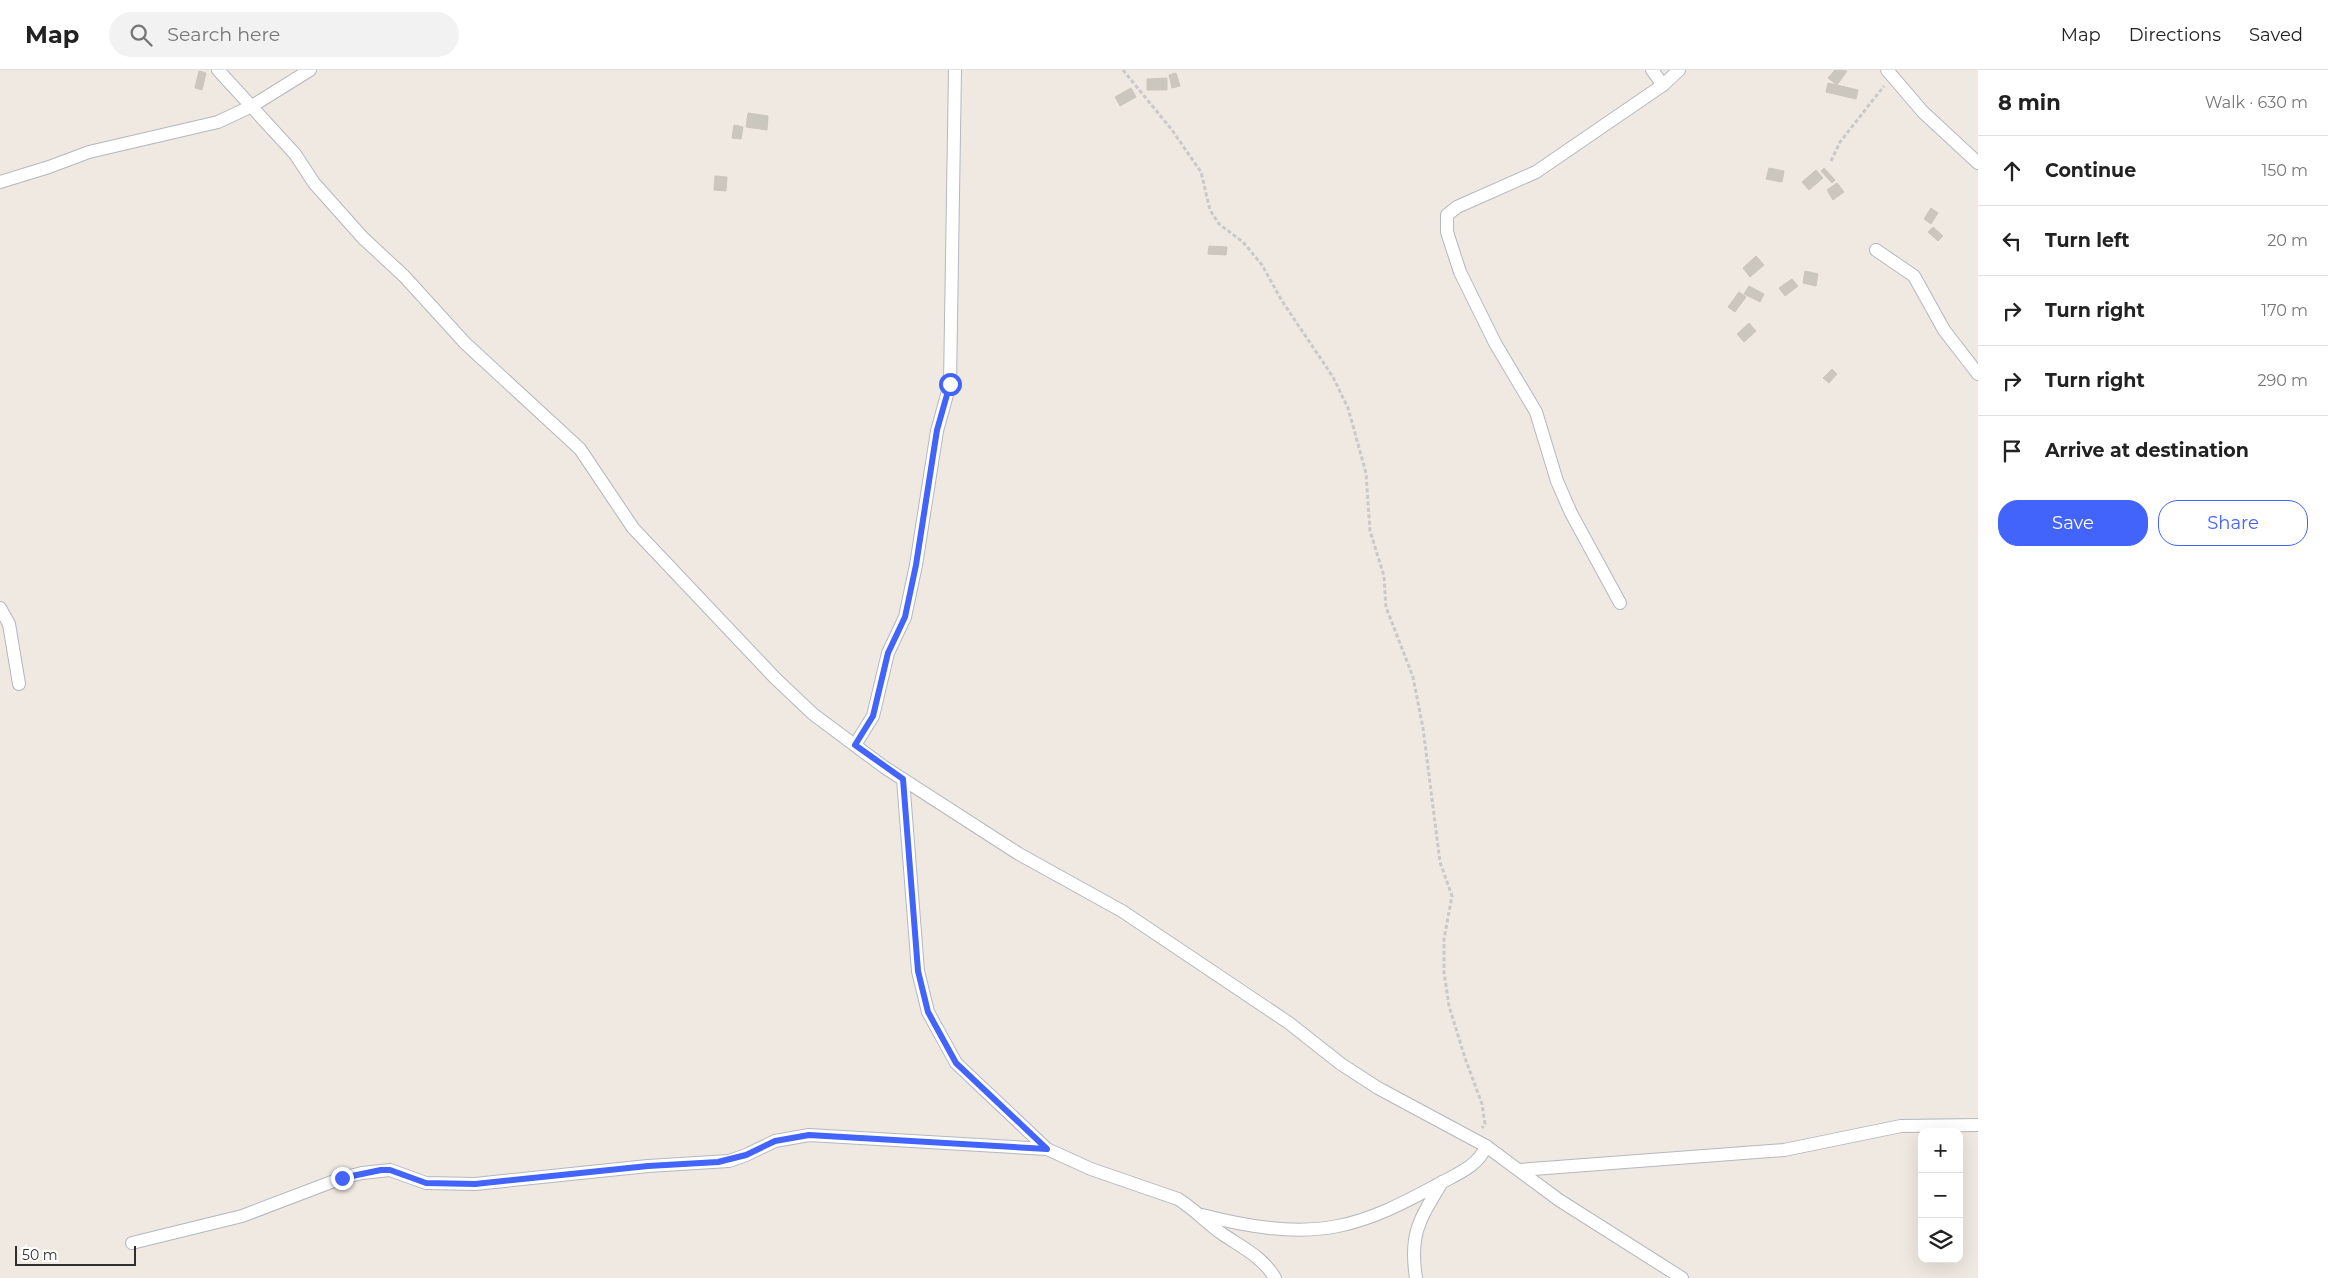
<!DOCTYPE html>
<html lang="en">
<head>
<meta charset="utf-8">
<style>
  body { margin:0; font-family:Montserrat,sans-serif; background:#f2f2f2; color:#222 }
  .controls { position:absolute; right:15px; bottom:15px; display:grid; overflow:hidden; border-radius:10px; box-shadow:0 5px 20px #0002 }
  .controls button { width:45px; height:45px; display:grid; place-items:center; padding:0; border:0; border-bottom:1px solid #e0e0e0; background:#fff; color:#222; font:25px sans-serif }
  .scale { position:absolute; left:15px; bottom:12px; width:121px; box-sizing:border-box; padding-left:5px; border:2px solid #2e2e2e; border-top:0; font-size:14px; line-height:18px; white-space:nowrap; color:#2e2e2e; -webkit-text-stroke:4px #fff; paint-order:stroke }
  .stop { position:absolute; width:15px; height:15px; margin:-11px; border:4px solid #4264fb; border-radius:50%; background:#fff }
  .stop.end { background:#4264fb; border-color:#fff; box-shadow:0 1px 5px #0008 }
  .list { margin:0; padding:0; list-style:none }
  h2 { display:flex; justify-content:space-between; align-items:center; height:65px; margin:0; padding:0 20px; font-size:21px }
  h2 small { font-size:16px; font-weight:400; color:#767676 }
  .list li { display:grid; grid-template-columns:32px 1fr auto; gap:15px; align-items:center; box-sizing:border-box; height:70px; padding:0 20px; border-top:1px solid #e0e0e0 }
  .list b { display:block; font-size:19px; white-space:nowrap }
  .list em { font-size:16px; font-style:normal; color:#767676 }
  .actions { display:flex; gap:10px; padding:15px 20px }
  .actions a { flex:1; padding:11px 0; border:1px solid #4264fb; border-radius:20px; text-align:center; font-size:18px; color:#4264fb }
  .actions .main { background:#4264fb; color:#fff }
  .icon { flex:none; width:28px; height:28px; fill:none; stroke:currentColor; stroke-width:2; stroke-linecap:round; stroke-linejoin:round }
  .map { position:relative; flex:none; width:1978px; height:1208px; overflow:hidden }
  header { display:flex; align-items:center; gap:30px; box-sizing:border-box; height:70px; padding:0 25px; background:#fff; border-bottom:1px solid #e0e0e0 }
  header strong { font-size:24px }
  nav { display:flex; gap:28px; margin-inline-start:auto; font-size:18px }
  .search { width:350px; height:45px; background:#f2f2f2; display:flex; align-items:center; gap:12px; box-sizing:border-box; padding:0 18px; border-radius:28px; color:#767676; font-size:19px }
  main { display:flex }
  aside { flex:1; background:#fff }
  .map>svg:first-child { display:block }
</style>
</head>
<body>
<header>
<strong>Map</strong>
<div class="search"><svg class="icon" aria-label="search" viewBox="0 0 24 24"><circle cx="10" cy="10" r="6"/><path d="M15 15l6 6"/></svg>Search here</div>
<nav><a>Map</a><a>Directions</a><a>Saved</a></nav>
</header>
<main>
<div class="map">
<svg width="1978" height="1208" viewBox="0 0 1978 1208">
  <rect width="100%" height="100%" fill="#efe9e1"/>
  <!-- building -->
  <g fill="#cbc7bf" stroke="#cbc5ba">
    <path d="M1835,0L1847,1L1837,15L1828,8Z"/>
    <path d="M199,1L206,3L202,20L195,18Z"/>
    <path d="M1176,3L1180,16L1172,18L1169,5Z"/>
    <path d="M1167,8V20H1147V9Z"/>
    <path d="M1828,13L1858,20L1856,29L1826,22Z"/>
    <path d="M1131,18L1136,27L1120,36L1115,27Z"/>
    <path d="M748,43L768,46L767,60L746,57Z"/>
    <path d="M734,55L743,57L741,69L732,68Z"/>
    <path d="M1769,98L1784,101L1782,112L1766,109Z"/>
    <path d="M1824,98L1835,110L1832,113L1821,101Z"/>
    <path d="M1816,100L1823,108L1809,120L1802,112Z"/>
    <path d="M715,106L727,107L726,121L714,120Z"/>
    <path d="M1837,113L1844,122L1833,130L1827,120Z"/>
    <path d="M1931,138L1938,143L1931,154L1924,149Z"/>
    <path d="M1933,157L1943,166L1938,171L1928,162Z"/>
    <path d="M1209,176L1227,177L1226,185L1208,184Z"/>
    <path d="M1756,186L1764,195L1750,207L1743,198Z"/>
    <path d="M1805,201L1818,204L1816,216L1803,213Z"/>
    <path d="M1792,209L1798,216L1785,226L1779,218Z"/>
    <path d="M1749,216L1764,224L1760,232L1744,224Z"/>
    <path d="M1739,222L1746,227L1735,242L1728,237Z"/>
    <path d="M1749,253L1756,261L1744,272L1737,264Z"/>
    <path d="M1832,299L1837,304L1829,313L1823,308Z"/>
  </g>
  <g fill="none" stroke-linecap="round" stroke-linejoin="round">
    <!-- minor casing -->
    <g stroke="#b4b7c1" stroke-width="14">
      <g id="minor">
        <path d="M218,0L295,84L314,113L363,168L404,206L465,273L580,379L633,458L775,608L813,644L884,697L1019,784L1122,841L1289,953L1341,994L1378,1018L1486,1076L1559,1130L1682,1208"/>
        <path d="M1652,0L1663,15"/>
        <path d="M1887,0L1923,42L1978,93"/>
        <path d="M0,112L49,97L89,82L218,52L252,36L310,0"/>
        <path d="M1876,180L1914,206L1944,260L1978,304"/>
        <path d="M1620,533L1571,443L1557,411L1536,342L1495,273L1460,202L1447,162V145L1457,137L1536,102L1663,15L1679,0"/>
        <path d="M0,538L9,554L19,614"/>
        <path d="M855,675L873,646L888,583L905,547L916,495L937,361L950,314L955,0"/>
        <path d="M903,709L918,901L928,942L956,993L1047,1079L1091,1099L1178,1129C1194,1139 1206,1152 1221,1163C1241,1177 1262,1186 1275,1208"/>
        <path d="M1519,1100L1784,1080L1901,1056L1978,1055"/>
        <path d="M1202,1145C1245,1156 1294,1165 1338,1156C1374,1149 1405,1132 1437,1115C1455,1105 1479,1096 1486,1076"/>
        <path d="M132,1173L242,1146L342,1108L362,1103L390,1100L426,1113L475,1114L648,1096L729,1091L746,1085L775,1071L809,1065L1047,1079"/>
        <path d="M1416,1208C1409,1163 1420,1149 1442,1112"/>
      </g>
    </g>
    <!-- path -->
    <g stroke="#c9c9c9" stroke-width="3" stroke-dasharray="4 2.5" stroke-linecap="butt">
      <path d="M1123,0L1172,60L1201,102L1210,140L1219,154L1243,172L1262,195L1282,231L1333,307L1348,338L1366,403L1370,461L1384,506L1386,537L1413,607L1423,658L1440,792L1452,826L1444,869V902L1449,936L1465,988L1482,1034L1485,1054L1482,1058"/>
      <path d="M1831,91L1840,72L1884,16"/>
    </g>
    <!-- minor -->
    <use href="#minor" stroke="#fff" stroke-width="12"/>
  </g>
  <g fill="none" stroke-linecap="round" stroke-linejoin="round">
    <!-- route -->
    <path stroke="#4264fb" stroke-width="6" d="M342,1108L381,1100H390L426,1113L475,1114L648,1096L718,1092L746,1085L775,1071L809,1065L1047,1079L956,993L928,942L918,901L903,709L855,675L873,646L888,583L905,547L916,495L937,360L950,314"/>
  </g>
</svg>
<div class="controls">
<button>+</button>
<button>−</button>
<button><svg class="icon" aria-label="layers" viewBox="0 0 24 24"><path d="M12 4l9 5-9 5-9-5zM3 14l9 5 9-5"/></svg></button>
</div>
<div class="scale">50 m</div>
<div class="stop" style="left:950px;top:314px"></div>
<div class="stop end" style="left:342px;top:1108px"></div>
</div>
<aside>
<h2>8 min<small>Walk · 630 m</small></h2>
<ul class="list">
<li><svg class="icon" aria-label="ahead" viewBox="0 0 24 24"><path d="M12 20V5M6 11l6-6 6 6"/></svg><div><b>Continue</b></div><em>150 m</em></li>
<li><svg class="icon" aria-label="left" viewBox="0 0 24 24"><path d="M17 20v-9H6M10 6l-5 5 5 5"/></svg><div><b>Turn left</b></div><em>20 m</em></li>
<li><svg class="icon" aria-label="right" viewBox="0 0 24 24"><path d="M7 20v-9h11M14 6l5 5-5 5"/></svg><div><b>Turn right</b></div><em>170 m</em></li>
<li><svg class="icon" aria-label="right" viewBox="0 0 24 24"><path d="M7 20v-9h11M14 6l5 5-5 5"/></svg><div><b>Turn right</b></div><em>290 m</em></li>
<li><svg class="icon" aria-label="arrive" viewBox="0 0 24 24"><path d="M6 21V4h12l-3 4 3 4H6"/></svg><div><b>Arrive at destination</b></div></li>
</ul>
<div class="actions"><a class="main">Save</a><a>Share</a></div>
</aside>
</main>
</body>
</html>
